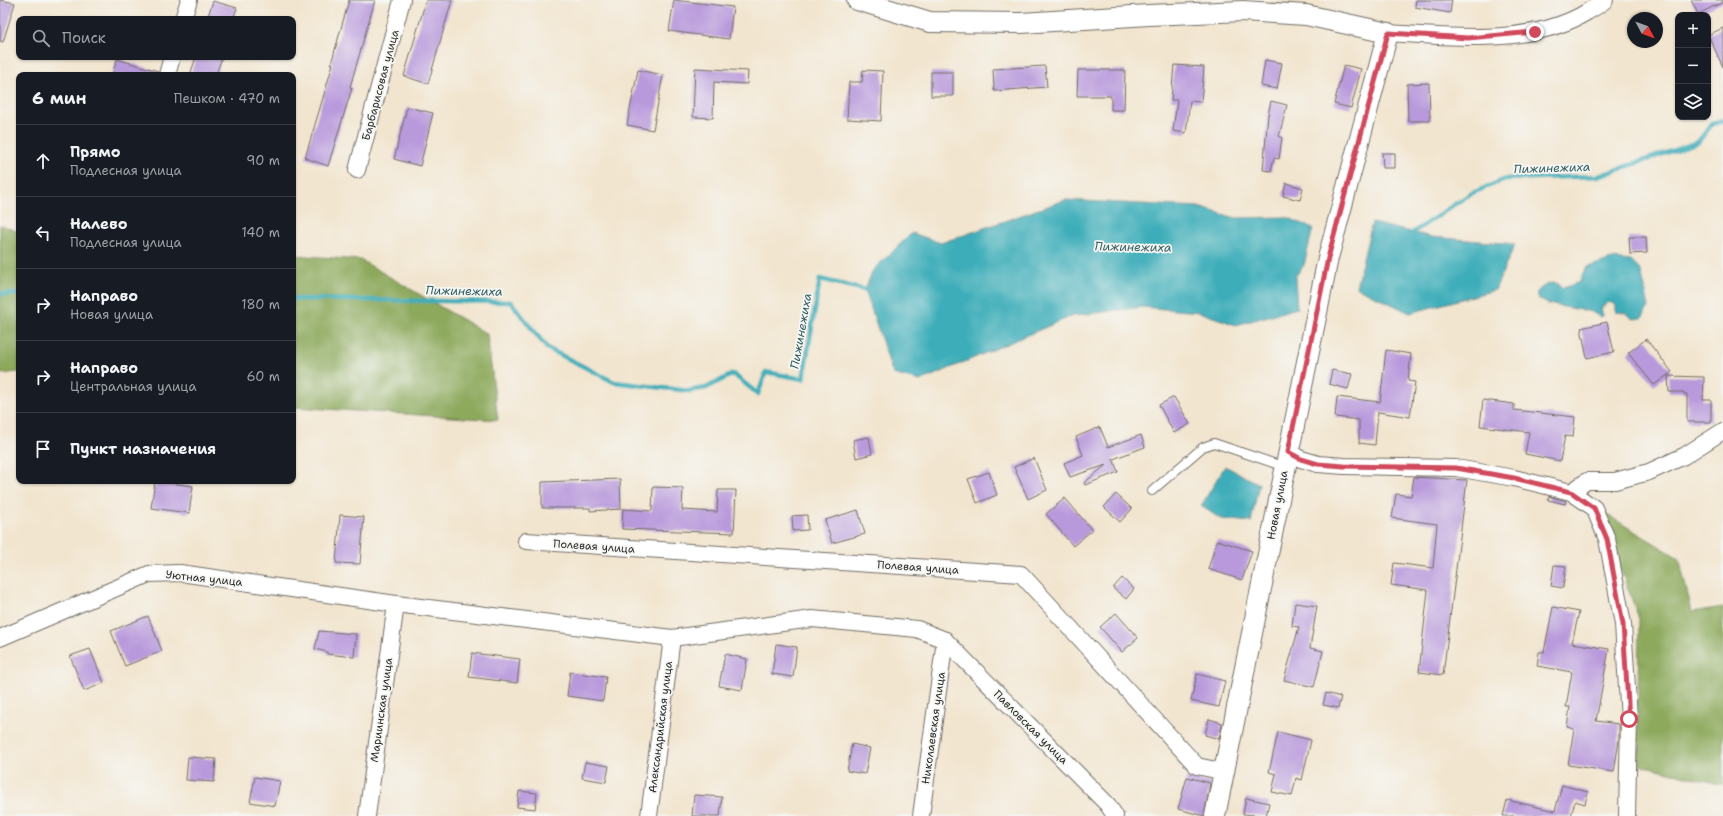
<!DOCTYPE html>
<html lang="ru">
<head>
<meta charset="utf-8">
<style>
  body { margin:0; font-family:"Shantell Sans",sans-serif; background:#242831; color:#f1f3f6 }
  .controls { position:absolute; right:12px; top:12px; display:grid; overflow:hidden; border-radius:8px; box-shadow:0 1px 3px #0004 }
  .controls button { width:36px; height:36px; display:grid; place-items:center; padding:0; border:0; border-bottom:1px solid #363941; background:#171b24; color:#f1f3f6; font:20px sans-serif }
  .compass { position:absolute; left:1627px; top:12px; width:36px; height:36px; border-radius:50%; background:#171b24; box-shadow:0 1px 3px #0004; rotate:131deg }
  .stop { position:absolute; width:12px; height:12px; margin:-9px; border:3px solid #d1495b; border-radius:50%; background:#fff }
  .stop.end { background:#d1495b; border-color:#fff; box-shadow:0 1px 4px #0008 }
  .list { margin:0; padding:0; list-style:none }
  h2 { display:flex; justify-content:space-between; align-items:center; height:52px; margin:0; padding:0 16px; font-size:17px }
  h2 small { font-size:13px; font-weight:400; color:#9ea1a6 }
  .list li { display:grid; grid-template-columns:26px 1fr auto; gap:12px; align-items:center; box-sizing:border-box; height:72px; padding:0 16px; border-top:1px solid #363941 }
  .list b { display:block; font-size:15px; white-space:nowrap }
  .list p { margin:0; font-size:13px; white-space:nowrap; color:#9ea1a6 }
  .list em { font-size:13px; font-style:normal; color:#9ea1a6 }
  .icon { flex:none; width:22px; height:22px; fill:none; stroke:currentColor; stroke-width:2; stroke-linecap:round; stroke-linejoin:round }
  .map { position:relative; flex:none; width:1723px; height:816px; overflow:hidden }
  .search { position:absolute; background:#171b24; box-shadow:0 1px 3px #0004; left:16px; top:16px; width:280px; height:44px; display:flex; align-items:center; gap:10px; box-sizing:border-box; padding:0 14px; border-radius:8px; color:#9ea1a6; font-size:15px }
  .panel { position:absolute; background:#171b24; box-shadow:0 1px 3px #0004; left:16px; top:72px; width:280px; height:412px; border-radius:8px }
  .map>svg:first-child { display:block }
</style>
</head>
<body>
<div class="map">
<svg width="1723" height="816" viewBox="0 0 1723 816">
  <rect width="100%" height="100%" fill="#f6f6f2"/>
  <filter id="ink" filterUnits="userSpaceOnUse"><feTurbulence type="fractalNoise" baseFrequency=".025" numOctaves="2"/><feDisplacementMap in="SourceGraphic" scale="8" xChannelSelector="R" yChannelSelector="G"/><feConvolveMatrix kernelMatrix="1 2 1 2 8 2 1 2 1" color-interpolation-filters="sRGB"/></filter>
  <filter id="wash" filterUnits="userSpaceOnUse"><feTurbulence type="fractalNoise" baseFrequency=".012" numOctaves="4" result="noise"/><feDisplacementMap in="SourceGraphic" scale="16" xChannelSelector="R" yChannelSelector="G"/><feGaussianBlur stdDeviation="0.9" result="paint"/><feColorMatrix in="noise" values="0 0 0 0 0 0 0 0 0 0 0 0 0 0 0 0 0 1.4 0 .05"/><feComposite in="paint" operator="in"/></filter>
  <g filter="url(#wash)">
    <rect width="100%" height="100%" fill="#f2e5cf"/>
    <!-- forest -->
    <g fill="#8ca95b" stroke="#5c6a43">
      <path d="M0,225L19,232V372L0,374Z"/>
      <path d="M293,255L361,260L487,334L498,420L293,407Z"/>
      <path d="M1599,510L1679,558L1692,612L1723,607V785L1637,764L1639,619Z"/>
    </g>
    <!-- water -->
    <g fill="#3dadb9" stroke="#346c72">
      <path d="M1065,200L1198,207L1236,218L1286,217L1313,228L1304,265L1295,277L1297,308L1236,325L1199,312L1142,307L1072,316L920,381L893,374L865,290L873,270L912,233L941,243Z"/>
      <path d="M1372,223L1432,237L1515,244L1495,290L1410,313L1356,287Z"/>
      <path d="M1612,259L1631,261L1641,271L1649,307L1642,318L1633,319L1625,313L1616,312V305L1609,302L1601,308L1603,316L1600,317L1592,312L1548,304L1537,298V292C1545,284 1554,279 1563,288L1580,282L1585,268Z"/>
      <path d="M1225,466L1259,484L1251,522L1221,519L1201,506Z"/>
    </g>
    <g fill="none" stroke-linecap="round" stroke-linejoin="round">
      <!-- stream -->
      <g stroke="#3dadb9" stroke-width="4.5">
        <path d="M1409,235L1470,194L1506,179L1599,176L1698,142L1712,124L1723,121"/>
        <path d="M0,294H19"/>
        <path d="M293,299L511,302L547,348L614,382L689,391L706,388L733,374L758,394L766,372L803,379L820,279L865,290L869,289"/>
      </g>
    </g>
    <g id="blocks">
      <!-- building -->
      <g fill="#b899db">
        <path d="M0,0L15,3L3,42L0,41Z"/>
        <path d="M349,0H375L350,87L352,88L328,166L305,158L333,64H331Z"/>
        <path d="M426,0H452L428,84L404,76Z"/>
        <path d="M674,0L733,7L729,39L669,31Z"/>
        <path d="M1416,0H1452L1450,13L1415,7Z"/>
        <path d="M1691,0H1723V2L1698,14Z"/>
        <path d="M213,1L237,8L233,19H207Z"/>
        <path d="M1723,28V67L1708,35Z"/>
        <path d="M196,57H222L216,75H190Z"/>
        <path d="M117,59L158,71V75H112Z"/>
        <path d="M1265,60L1282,63L1277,89L1261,86Z"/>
        <path d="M1174,65L1204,67L1201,102L1190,101L1186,133L1173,131L1177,100H1171Z"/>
        <path d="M1344,65L1361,69L1351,108L1334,104Z"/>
        <path d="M1045,66L1047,87L994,91L993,69Z"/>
        <path d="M695,68L748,71L747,84L714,82L713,118L693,117Z"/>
        <path d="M638,70L663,75L653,130L627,125Z"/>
        <path d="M863,70L883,71L881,121L847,119L849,82H862Z"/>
        <path d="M1078,70H1125L1124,110H1111V96H1077Z"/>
        <rect x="931" y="72" width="22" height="24"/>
        <path d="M1429,83L1430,121H1408L1407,84Z"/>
        <path d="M1271,101L1287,105L1279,137H1282L1279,159L1274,158L1271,171L1263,170L1268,115Z"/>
        <path d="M407,107L433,113L420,166L394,159Z"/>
        <path d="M1382,153H1395V168H1383Z"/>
        <path d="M1286,183L1303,188L1300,200L1283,196Z"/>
        <path d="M1629,237H1646L1647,253L1630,254Z"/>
        <path d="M1607,322L1614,352L1587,358L1581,328Z"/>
        <path d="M1646,339L1672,372L1654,385L1628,353Z"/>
        <path d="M1386,350L1411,354L1408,381L1415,382L1410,417L1378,412L1375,445L1359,443V420L1335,417L1337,397L1380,402Z"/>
        <path d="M1332,370L1352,374L1348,389L1329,384Z"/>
        <path d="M1668,376L1704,377L1703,400H1711V422H1687V394H1684V392H1669Z"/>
        <path d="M1174,397L1190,424L1174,433L1159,405Z"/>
        <path d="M1483,400L1514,404V410L1575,417L1573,437L1565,436L1560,461L1525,454L1529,432L1480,426Z"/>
        <path d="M1100,427L1108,447L1141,435L1145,447L1113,459L1118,472L1085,485L1084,483L1106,465L1070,477L1064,463L1083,455L1076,437Z"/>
        <path d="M869,437L872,454L856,458L853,440Z"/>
        <path d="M1034,458L1047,490L1028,499L1014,467Z"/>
        <path d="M989,472L997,495L977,503L968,479Z"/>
        <path d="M1414,477L1467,480L1443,675L1419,672L1428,590L1391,585L1394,563L1433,568L1437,524L1392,518L1396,494L1411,496Z"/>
        <path d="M620,479L621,509L590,511V508H542V482Z"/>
        <path d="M155,481L193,486L189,513L151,508Z"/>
        <path d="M653,487L683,488L682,510L717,512L718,490H736L734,533L622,529L623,509L652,511Z"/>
        <path d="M1116,494L1132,509L1120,522L1104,507Z"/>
        <path d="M1549,496L1566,501L1565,504L1548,500Z"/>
        <path d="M1065,498L1092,530L1073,546L1046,514Z"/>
        <path d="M858,510L865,534L832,543L825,520Z"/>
        <path d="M340,515L364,517L360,564L336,563Z"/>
        <path d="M807,515L808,530L793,531L792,516Z"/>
        <path d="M1217,540L1252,551L1242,580L1208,569Z"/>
        <path d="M1554,565L1566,566L1563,588L1551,586Z"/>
        <path d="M1122,578L1134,589L1126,599L1113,588Z"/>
        <path d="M1295,603L1317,606L1310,648L1323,651L1314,687L1284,680L1299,627L1292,626Z"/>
        <path d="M1553,607L1579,612L1572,643L1609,649L1596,721L1619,724V740L1614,772L1568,765L1574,729L1567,727L1570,707H1566L1572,672L1537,666L1539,652H1544Z"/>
        <path d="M1116,613L1138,638L1122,652L1100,627Z"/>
        <path d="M148,616L162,651L125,666L111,631Z"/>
        <path d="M319,631L356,634L354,657L327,654V652L315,649Z"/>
        <path d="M776,644L797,647L793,677L772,674Z"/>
        <path d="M90,649L104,683L84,691L70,656Z"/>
        <path d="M472,653L520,659L517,683L469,677Z"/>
        <path d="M725,654L747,659L742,690L719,686Z"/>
        <path d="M570,672L606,677L603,701L567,696Z"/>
        <path d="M1197,674L1225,681L1219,707L1191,701Z"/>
        <path d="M1326,693L1341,697L1338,708L1323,705Z"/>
        <path d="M1209,719L1222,723L1219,739L1205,735Z"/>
        <path d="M1278,732L1311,740L1302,780L1296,778L1292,796L1272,792L1276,774L1269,772Z"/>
        <path d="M852,744L870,748L865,774L847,771Z"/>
        <path d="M188,757L216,759L214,782L186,780Z"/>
        <path d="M585,762L609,766L606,782L582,778Z"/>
        <path d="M255,777L280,781L275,806L250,802Z"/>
        <path d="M1187,777L1210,783L1204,816L1178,809Z"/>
        <path d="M1562,785L1588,792L1585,804L1575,801L1571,816H1503L1507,800L1555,811Z"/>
        <path d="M519,791L537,793L535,809L517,807Z"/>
        <path d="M694,795L722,797L720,816H692Z"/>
        <path d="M1246,798L1269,803L1266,816L1243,814Z"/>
      </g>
    </g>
  </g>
  <g filter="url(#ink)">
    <use href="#blocks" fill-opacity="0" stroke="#716c64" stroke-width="1"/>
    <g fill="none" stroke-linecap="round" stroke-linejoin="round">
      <!-- service casing -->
      <g stroke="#716c64" stroke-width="10">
        <path id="service" d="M1152,491L1203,447L1214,443L1285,467"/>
      </g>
      <!-- minor casing -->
      <g stroke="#716c64" stroke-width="18">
        <g id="minor">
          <path d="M183,19L189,0"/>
          <path d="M1388,33C1451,37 1531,46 1587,12C1593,8 1600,5 1605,0"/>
          <path d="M167,75L172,57"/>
          <path d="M357,170L402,0"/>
          <path d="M1288,452L1301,459L1318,464L1344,466L1456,468L1514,478L1571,492L1594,508L1607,539L1623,624L1629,719L1627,816"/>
          <path d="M1571,492L1587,481H1615L1649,472L1684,456L1723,431"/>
          <path d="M526,541L1021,574L1197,766L1225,772"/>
          <path d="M0,638L149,574L180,573L396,604L672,638L812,619L917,629L945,640L1108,805L1115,816"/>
          <path d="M367,816L396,604"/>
          <path d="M649,816L672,638"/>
          <path d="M921,816L945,640"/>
        </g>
      </g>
      <!-- tertiary casing -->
      <g stroke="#716c64" stroke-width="22">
        <path id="tertiary" d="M857,0L930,22L1021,23L1149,15L1243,11L1306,15L1388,33L1328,258L1215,816"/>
      </g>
      <!-- service -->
      <use href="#service" stroke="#fff" stroke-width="8"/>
      <!-- minor -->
      <use href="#minor" stroke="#fff" stroke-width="16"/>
      <!-- tertiary -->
      <use href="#tertiary" stroke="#fff" stroke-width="20"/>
    </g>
  </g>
  <g fill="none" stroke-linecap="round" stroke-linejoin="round" filter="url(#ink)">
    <!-- route -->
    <path stroke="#d1495b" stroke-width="5" d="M1535,32L1468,38L1388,33L1328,258L1288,452L1301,459L1318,464L1344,466L1456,468L1514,478L1571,492L1594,508L1607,539L1623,624L1629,719"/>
  </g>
  <g text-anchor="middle" stroke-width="3.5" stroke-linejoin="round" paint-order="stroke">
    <!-- street labels -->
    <g font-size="11" fill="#2b2b2b" stroke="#f6f6f2">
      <text transform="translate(380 85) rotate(-75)" y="4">Барбарисовая улица</text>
      <text transform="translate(1277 505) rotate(-79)" y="4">Новая улица</text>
      <text transform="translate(594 546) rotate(4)" y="4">Полевая улица</text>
      <text transform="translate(918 567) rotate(4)" y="4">Полевая улица</text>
      <text transform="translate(204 578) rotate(6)" y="4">Уютная улица</text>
      <text transform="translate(381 710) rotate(-82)" y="4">Мариинская улица</text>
      <text transform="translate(660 727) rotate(-83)" y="4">Александрийская улица</text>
      <text transform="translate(1031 727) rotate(45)" y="4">Павловская улица</text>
      <text transform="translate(933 728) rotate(-82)" y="4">Николаевская улица</text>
    </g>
    <!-- water labels -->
    <g font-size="12" font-style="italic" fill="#325f64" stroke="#f6f6f2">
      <text transform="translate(1552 168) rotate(-2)" y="4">Пижинежиха</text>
      <text transform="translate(1133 247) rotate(1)" y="4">Пижинежиха</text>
      <text transform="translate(464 291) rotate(1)" y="4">Пижинежиха</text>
      <text transform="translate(801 331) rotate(-80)" y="4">Пижинежиха</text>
    </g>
  </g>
</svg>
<div class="controls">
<button>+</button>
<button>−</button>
<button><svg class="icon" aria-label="layers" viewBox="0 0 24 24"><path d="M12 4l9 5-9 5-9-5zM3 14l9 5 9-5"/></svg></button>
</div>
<svg class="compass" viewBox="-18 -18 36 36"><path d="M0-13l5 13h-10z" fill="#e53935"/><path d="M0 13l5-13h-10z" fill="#9ea1a6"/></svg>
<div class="stop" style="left:1629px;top:719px"></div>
<div class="stop end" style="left:1535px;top:32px"></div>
<div class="search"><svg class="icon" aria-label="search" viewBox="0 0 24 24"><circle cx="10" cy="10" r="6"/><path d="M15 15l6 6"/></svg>Поиск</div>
<section class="panel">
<h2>6 мин<small>Пешком · 470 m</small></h2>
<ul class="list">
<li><svg class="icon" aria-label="ahead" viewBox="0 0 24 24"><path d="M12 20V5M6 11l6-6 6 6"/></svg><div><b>Прямо</b><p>Подлесная улица</p></div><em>90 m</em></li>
<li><svg class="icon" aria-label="left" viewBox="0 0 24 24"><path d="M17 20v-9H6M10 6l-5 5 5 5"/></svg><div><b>Налево</b><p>Подлесная улица</p></div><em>140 m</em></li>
<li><svg class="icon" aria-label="right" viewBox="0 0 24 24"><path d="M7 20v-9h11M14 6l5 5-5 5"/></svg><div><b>Направо</b><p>Новая улица</p></div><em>180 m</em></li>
<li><svg class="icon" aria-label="right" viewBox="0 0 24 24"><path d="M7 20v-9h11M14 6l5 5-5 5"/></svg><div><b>Направо</b><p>Центральная улица</p></div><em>60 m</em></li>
<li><svg class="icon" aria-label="arrive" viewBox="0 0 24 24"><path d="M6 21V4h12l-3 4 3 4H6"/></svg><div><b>Пункт назначения</b></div></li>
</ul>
</section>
</div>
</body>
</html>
